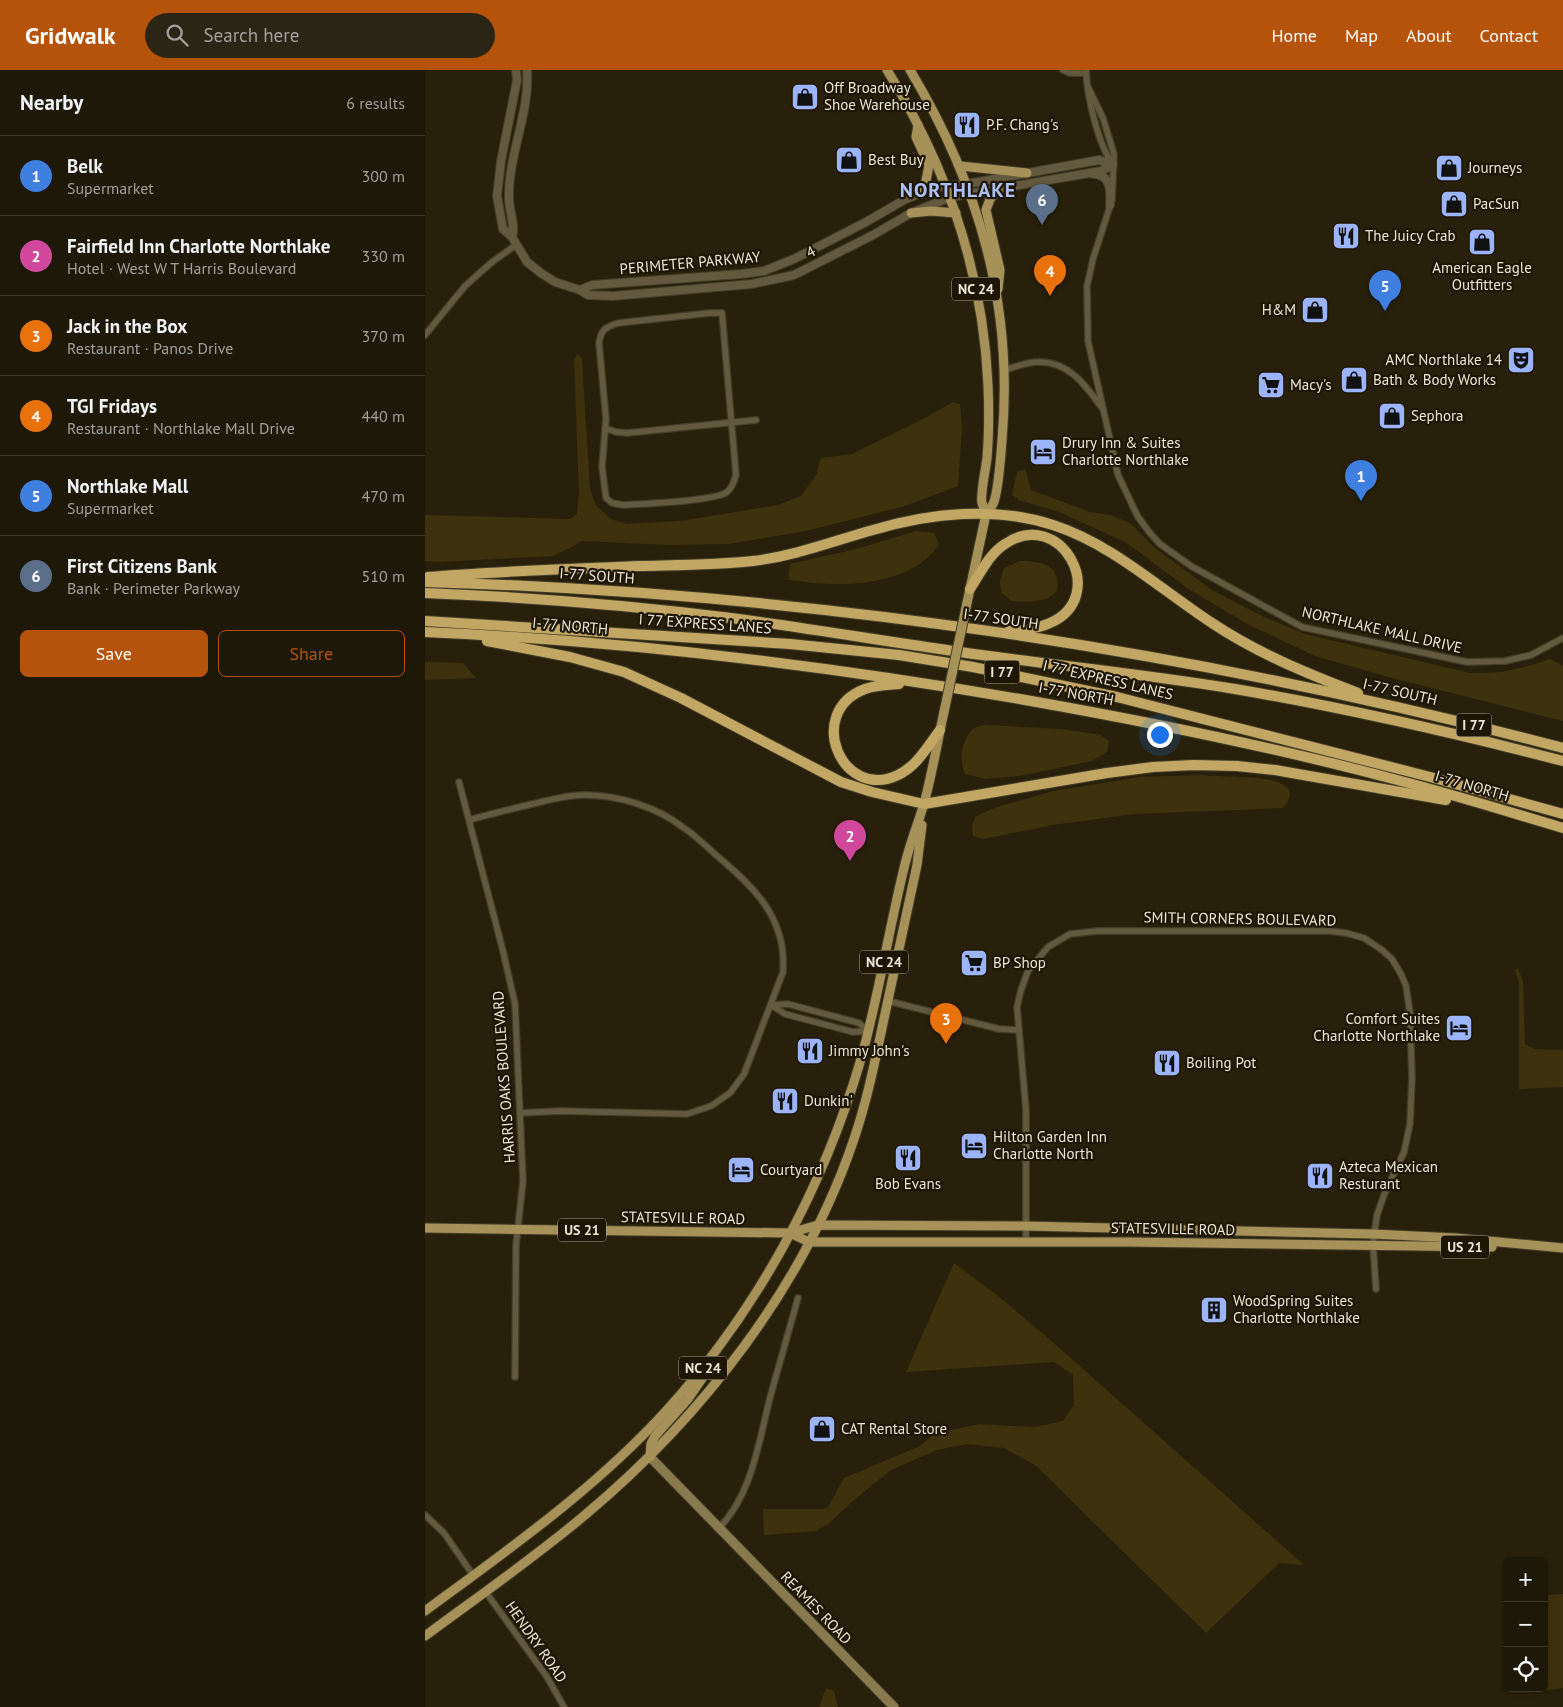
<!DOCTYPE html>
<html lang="en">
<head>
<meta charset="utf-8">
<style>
  body { margin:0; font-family:"PT Sans",sans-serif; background:#2b2516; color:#f1f3f6 }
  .controls { position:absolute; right:15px; bottom:15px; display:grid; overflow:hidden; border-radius:8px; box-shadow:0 1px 4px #0004 }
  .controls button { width:45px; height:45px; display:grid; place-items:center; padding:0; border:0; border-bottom:1px solid #3c3729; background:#1e1808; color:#f1f3f6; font:25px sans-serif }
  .you { position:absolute; left:734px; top:664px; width:18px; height:18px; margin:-12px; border:4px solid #fff; border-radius:50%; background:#1a73e8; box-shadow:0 0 0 8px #1a73e833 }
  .badge { display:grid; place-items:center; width:32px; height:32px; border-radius:50%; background:#b45309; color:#fff; font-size:16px; font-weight:700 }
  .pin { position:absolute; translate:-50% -41px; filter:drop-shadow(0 1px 2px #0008) }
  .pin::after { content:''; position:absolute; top:26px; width:18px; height:15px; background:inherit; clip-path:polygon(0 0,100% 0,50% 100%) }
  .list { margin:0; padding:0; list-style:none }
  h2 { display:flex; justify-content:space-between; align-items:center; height:65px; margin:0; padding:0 20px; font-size:21px }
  h2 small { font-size:16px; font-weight:400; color:#a1a09c }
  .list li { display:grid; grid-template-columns:32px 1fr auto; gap:15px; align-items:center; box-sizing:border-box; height:80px; padding:0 20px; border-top:1px solid #3c3729 }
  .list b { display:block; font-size:19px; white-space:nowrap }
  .list p { margin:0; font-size:16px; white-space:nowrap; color:#a1a09c }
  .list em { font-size:16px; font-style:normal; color:#a1a09c }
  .actions { display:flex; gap:10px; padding:15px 20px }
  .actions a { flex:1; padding:11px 0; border:1px solid #b45309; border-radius:8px; text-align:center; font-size:18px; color:#b45309 }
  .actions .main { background:#b45309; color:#fff }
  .icon { flex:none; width:28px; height:28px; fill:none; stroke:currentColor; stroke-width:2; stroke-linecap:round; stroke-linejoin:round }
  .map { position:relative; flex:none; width:1138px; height:1637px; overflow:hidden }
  header { display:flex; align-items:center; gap:30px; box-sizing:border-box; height:70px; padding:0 25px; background:#b45309; color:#fff }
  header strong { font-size:24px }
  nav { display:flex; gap:28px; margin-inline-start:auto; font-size:18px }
  .search { width:350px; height:45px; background:#2b2516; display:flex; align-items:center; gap:12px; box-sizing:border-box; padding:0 18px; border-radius:28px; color:#a1a09c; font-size:19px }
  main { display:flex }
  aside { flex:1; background:#1e1808 }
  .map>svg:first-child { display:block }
</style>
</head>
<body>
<header>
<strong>Gridwalk</strong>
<div class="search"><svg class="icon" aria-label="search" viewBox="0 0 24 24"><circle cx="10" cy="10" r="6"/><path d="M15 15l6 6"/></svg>Search here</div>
<nav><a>Home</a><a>Map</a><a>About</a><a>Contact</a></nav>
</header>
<main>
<aside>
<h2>Nearby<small>6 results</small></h2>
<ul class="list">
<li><span class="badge" style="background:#3f7fe0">1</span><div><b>Belk</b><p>Supermarket</p></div><em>300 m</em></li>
<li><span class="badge" style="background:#d1479c">2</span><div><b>Fairfield Inn Charlotte Northlake</b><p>Hotel · West W T Harris Boulevard</p></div><em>330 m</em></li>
<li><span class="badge" style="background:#e8710a">3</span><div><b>Jack in the Box</b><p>Restaurant · Panos Drive</p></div><em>370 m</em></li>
<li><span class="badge" style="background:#e8710a">4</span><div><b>TGI Fridays</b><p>Restaurant · Northlake Mall Drive</p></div><em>440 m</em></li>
<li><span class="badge" style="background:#3f7fe0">5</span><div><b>Northlake Mall</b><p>Supermarket</p></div><em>470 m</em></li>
<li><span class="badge" style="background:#5c6f8a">6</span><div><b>First Citizens Bank</b><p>Bank · Perimeter Parkway</p></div><em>510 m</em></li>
</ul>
<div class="actions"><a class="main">Save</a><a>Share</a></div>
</aside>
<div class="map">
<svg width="1138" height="1637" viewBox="0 0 1138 1637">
  <rect width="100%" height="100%" fill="#28200a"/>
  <!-- green -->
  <g fill="#3e310d">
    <path d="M153,284L157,289L165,419L171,435L186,449L201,454L255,451L353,435L376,426L391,405L396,388L427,384L496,350L528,332L535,334L537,358L533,416L480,436L381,461L304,474L243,475L156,471L147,477L128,486L13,492L0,491V445L145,449L152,444L154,424L149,289Z"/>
    <path d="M600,399L606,420L665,442L685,445L705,453L730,478L787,520L837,546L880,564L1045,603C1077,604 1095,599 1125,589L1138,596V651L967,608L890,586L824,555L762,518L702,473L634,442L594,430L587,425L592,402Z"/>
    <path d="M491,461L509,463L514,474C493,508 443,515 406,514C391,514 377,511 363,510L365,494L431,479Z"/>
    <path d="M595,491C617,491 636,495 632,521L622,529L604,532L586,531L576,522L575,510L579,498Z"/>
    <path d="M0,592L38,593L51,608L0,610Z"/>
    <path d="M559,655L637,659L676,665L684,671L682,682L667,691L594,706L560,709L540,704C534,692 536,669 548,659C550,657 556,656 559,655Z"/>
    <path d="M773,705C786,706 800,706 813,707C830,708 884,708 858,738L709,744L628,755L558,769L548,766L547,756L550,747L569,738L628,721L714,707Z"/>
    <path d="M1090,899H1093L1098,911L1100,974L1109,979L1138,980V1017L1094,1019V913Z"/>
    <path d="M529,1193L572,1225L631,1275L879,1495L854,1493L781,1563L610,1395L579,1378L542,1374L512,1380L466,1400L429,1430L402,1455L391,1461L339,1465L338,1439H399L403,1437L419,1408L495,1376L509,1364L554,1354L609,1357L638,1351L649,1335L648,1305L629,1292L481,1302Z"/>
    <path d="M1138,1524V1618L1103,1623L1102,1618H1119V1525Z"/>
    <path d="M401,1618L409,1621L413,1637H394Z"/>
  </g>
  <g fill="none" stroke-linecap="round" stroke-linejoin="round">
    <!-- minor casing -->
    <g stroke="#433c27" stroke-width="8">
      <g id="minor">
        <path d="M638,0L645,3H661"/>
        <path d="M661,0C662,27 673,74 688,95"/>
        <path d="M663,17L678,48L689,84L687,130L668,189L662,216L663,271L693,405L713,447L725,463L735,474L766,496L877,557L1042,592L1080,591L1106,585L1138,568"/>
        <path d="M285,243H297L311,405C309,411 308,417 302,422C290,431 218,434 198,435L187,433L181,428L177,397L181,349L174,273C176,259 181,257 193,253Z"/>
        <path d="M0,265L40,216L67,192L91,175"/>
        <path d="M579,300C590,297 602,292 613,292C644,291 661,316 677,338"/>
        <path d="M180,358L191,362L202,363L331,350"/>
        <path d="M34,712L78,881L90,934L98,1111L91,1175L90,1307"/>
        <path d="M44,750C65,744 86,739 107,734C124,730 142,725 159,725C194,725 232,737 259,758C271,766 281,776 291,785C329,817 362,848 358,902L319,1004L305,1023L286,1036L262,1044L135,1041L95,1043"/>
        <path d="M463,931L574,959L594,960"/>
        <path d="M346,935L363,934L434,953L443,961"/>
        <path d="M346,935L360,944L428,962L443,961"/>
        <path d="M601,1173V1040L592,937L596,920L603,901L623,877L645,864L673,861H904L921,863L939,868L957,880L967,889L976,904L981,916L985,943L987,1007L985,1054L979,1082L959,1125L952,1145L948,1174L951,1219"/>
        <path d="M0,1445L19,1463L48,1505"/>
        <path d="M294,1458C328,1424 334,1369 346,1324C355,1292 364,1260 373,1228"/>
        <path d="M60,1521L122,1607L139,1637"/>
      </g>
    </g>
    <!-- tertiary casing -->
    <g stroke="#433c27" stroke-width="10">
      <g id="tertiary">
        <path d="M91,0L92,10L76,91L72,126L78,159L87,167L102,192L116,203L130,212L155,220L163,225L188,226L327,214L369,205L448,165L486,143L526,127L676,101L688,95"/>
        <path d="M668,104C686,104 686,121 685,135"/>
        <path d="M87,167C91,153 83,140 84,125C84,83 105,42 102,0"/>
        <path d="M155,220L167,215L316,204L339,201L369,189L441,152L479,130L510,117L542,114L674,90L688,95"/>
      </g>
    </g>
    <!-- secondary casing -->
    <g stroke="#433c27" stroke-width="11">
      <path id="secondary" d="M225,1387L469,1637"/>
    </g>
    <!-- primary casing -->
    <g stroke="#433c27" stroke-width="11">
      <g id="primary">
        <path d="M462,0C522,97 558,201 563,315C564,339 564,364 562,388C561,398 555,424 557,433C558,436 560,440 561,444"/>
        <path d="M485,0C554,115 589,235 577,370C576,384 573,424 568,434C566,438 563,441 561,444L542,533"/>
        <path d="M493,55L491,67L504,95L501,111L496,122"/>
        <path d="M535,96L602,103"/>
        <path d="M486,143L506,141L531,143"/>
        <path d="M573,219L575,200L561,140L565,129L573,120"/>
        <path d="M0,1158L365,1163L393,1155L600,1156L948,1164L1031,1168L1138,1178"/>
        <path d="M365,1163L384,1172H703L1067,1177"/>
        <path d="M225,1387L226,1374L230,1366L263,1329L287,1294"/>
        <path d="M0,1541C84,1479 170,1419 241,1341C332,1241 398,1119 436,989C454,925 464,858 480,794C485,774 492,756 498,737C507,706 512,673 519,642"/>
        <path d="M0,1566C54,1526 109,1488 160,1445C277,1347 380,1215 429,1069C443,1028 451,986 460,944C471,894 481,845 492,795L497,755"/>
      </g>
    </g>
    <!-- motorway casing -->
    <g stroke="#433c27" stroke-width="12">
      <g id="motorway">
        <path d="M3,507C73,501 144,499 215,496C253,495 291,495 328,491C370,486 408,471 448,460C505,443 570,436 628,455C687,474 735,519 787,553C832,583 883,604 933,623"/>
        <path d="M0,512C383,523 768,580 1138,678"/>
        <path d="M545,519C555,504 564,484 580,474C635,436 686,526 625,553C612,559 598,560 584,561"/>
        <path d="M0,523C102,527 204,535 306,548C382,558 458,571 535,582C627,595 719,604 810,619C921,638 1030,663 1138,691"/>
        <path d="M0,551L365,574L474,585L548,597L692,627L1009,708L1138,744"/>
        <path d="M0,562C203,571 406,596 606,631C730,653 854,678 976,711C1030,725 1084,742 1138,758"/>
        <path d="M62,571L145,587L199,602L256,628L416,712L447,722L499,734L682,703L728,697L769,695L812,696L850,700L1021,730"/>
        <path d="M474,614C463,615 451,615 440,619C379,642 417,732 473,705C492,696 503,676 515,660"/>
      </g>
    </g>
    <!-- minor -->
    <use href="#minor" stroke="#63593f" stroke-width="5.5"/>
    <!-- tertiary -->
    <use href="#tertiary" stroke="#63593f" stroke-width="8"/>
    <!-- secondary -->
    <use href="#secondary" stroke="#89794e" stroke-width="9"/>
    <!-- primary -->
    <use href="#primary" stroke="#a69159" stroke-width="9"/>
    <!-- motorway -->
    <use href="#motorway" stroke="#c1a763" stroke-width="10"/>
    <!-- primary-bridge casing -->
    <g stroke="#433c27" stroke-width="11" stroke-linecap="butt">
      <path id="primary-bridge" d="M519,642L542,533"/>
    </g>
    <!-- primary-bridge -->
    <use href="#primary-bridge" stroke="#a69159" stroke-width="9"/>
  </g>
  <!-- icons -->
  <defs>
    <g id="shop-square" transform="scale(1.4375)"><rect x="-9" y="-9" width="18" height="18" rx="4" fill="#9cb4fd" stroke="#1e1602"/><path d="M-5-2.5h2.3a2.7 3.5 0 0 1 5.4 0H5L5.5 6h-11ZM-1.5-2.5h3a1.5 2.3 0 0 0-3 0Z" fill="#111"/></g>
    <g id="restaurant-square" transform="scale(1.4375)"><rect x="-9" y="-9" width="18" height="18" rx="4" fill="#9cb4fd" stroke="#1e1602"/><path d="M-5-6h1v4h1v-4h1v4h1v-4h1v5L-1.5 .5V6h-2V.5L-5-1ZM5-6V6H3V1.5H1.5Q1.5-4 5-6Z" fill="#111"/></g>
    <g id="theatre-square" transform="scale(1.4375)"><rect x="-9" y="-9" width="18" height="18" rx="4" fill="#9cb4fd" stroke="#1e1602"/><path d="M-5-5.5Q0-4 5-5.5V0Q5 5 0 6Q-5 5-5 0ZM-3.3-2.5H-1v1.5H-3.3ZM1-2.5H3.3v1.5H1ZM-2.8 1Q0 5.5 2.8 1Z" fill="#111"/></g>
    <g id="supermarket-square" transform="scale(1.4375)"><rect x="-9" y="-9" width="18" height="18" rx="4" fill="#9cb4fd" stroke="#1e1602"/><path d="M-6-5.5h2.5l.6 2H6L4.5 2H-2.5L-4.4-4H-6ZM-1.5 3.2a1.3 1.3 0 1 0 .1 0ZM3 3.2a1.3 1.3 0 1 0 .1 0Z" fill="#111"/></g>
    <g id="hotel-square" transform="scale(1.4375)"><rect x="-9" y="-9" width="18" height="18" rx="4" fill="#9cb4fd" stroke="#1e1602"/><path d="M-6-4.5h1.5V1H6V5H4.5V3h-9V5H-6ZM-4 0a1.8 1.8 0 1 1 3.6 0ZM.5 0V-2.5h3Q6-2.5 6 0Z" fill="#111"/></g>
    <g id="building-square" transform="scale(1.4375)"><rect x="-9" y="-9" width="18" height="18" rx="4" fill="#9cb4fd" stroke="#1e1602"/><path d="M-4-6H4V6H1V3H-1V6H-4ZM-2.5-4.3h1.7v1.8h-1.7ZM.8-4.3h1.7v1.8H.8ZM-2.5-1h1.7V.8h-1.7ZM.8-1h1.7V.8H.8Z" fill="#111"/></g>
  </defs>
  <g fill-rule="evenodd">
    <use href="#shop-square" x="380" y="27"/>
    <use href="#restaurant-square" x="542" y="55"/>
    <use href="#shop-square" x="424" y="90"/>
    <use href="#shop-square" x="1024" y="98"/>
    <use href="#shop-square" x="1029" y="134"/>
    <use href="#restaurant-square" x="921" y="166"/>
    <use href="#shop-square" x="1057" y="172"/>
    <use href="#shop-square" x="890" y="240"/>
    <use href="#theatre-square" x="1096" y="290"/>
    <use href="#shop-square" x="929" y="310"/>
    <use href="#supermarket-square" x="846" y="315"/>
    <use href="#shop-square" x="967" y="346"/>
    <use href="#hotel-square" x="618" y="382"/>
    <use href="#supermarket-square" x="549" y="893"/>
    <use href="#hotel-square" x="1034" y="958"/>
    <use href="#restaurant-square" x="385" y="981"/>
    <use href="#restaurant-square" x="742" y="993"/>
    <use href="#restaurant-square" x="360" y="1031"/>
    <use href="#hotel-square" x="549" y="1076"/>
    <use href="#restaurant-square" x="483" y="1088"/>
    <use href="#hotel-square" x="316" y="1100"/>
    <use href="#restaurant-square" x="895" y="1106"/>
    <use href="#building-square" x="789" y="1240"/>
    <use href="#shop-square" x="397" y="1359"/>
  </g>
  <g text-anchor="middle" stroke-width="4.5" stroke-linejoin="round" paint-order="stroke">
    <!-- shield labels -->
    <g fill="#1e1602" stroke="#aea898" stroke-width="1">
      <rect x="527" y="207.5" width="48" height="23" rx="4"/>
      <rect x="559.5" y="590.5" width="35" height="23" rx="4"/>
      <rect x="1031.5" y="643.5" width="35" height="23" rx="4"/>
      <rect x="435" y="880.5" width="48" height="23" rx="4"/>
      <rect x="133" y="1148.5" width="48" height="23" rx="4"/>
      <rect x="1016" y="1165.5" width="48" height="23" rx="4"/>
      <rect x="254" y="1286.5" width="48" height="23" rx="4"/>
    </g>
    <g font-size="14" font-weight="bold" fill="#ebe6d9">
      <text x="551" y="224">NC 24</text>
      <text x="577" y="607">I 77</text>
      <text x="1049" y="660">I 77</text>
      <text x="459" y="897">NC 24</text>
      <text x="157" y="1165">US 21</text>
      <text x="1040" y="1182">US 21</text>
      <text x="278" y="1303">NC 24</text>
    </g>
    <!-- poi labels -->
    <g font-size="15" fill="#ebe6d9" stroke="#1e1602" text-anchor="start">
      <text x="399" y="23">Off Broadway<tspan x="399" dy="17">Shoe Warehouse</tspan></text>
      <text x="561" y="60">P.F. Chang's</text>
      <text x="443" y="95">Best Buy</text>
      <text x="1043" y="103">Journeys</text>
      <text x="1048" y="139">PacSun</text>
      <text x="940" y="171">The Juicy Crab</text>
      <text x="1057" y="203" text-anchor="middle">American Eagle<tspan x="1057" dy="17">Outfitters</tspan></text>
      <text x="871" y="245" text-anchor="end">H&amp;M</text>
      <text x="1077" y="295" text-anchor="end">AMC Northlake 14</text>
      <text x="948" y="315">Bath &amp; Body Works</text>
      <text x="865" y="320">Macy's</text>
      <text x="986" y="351">Sephora</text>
      <text x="637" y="378">Drury Inn &amp; Suites<tspan x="637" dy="17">Charlotte Northlake</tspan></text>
      <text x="568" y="898">BP Shop</text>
      <text x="1015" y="954" text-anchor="end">Comfort Suites<tspan x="1015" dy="17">Charlotte Northlake</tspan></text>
      <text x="404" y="986">Jimmy John's</text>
      <text x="761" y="998">Boiling Pot</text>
      <text x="379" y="1036">Dunkin'</text>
      <text x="568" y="1072">Hilton Garden Inn<tspan x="568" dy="17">Charlotte North</tspan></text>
      <text x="914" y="1102">Azteca Mexican<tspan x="914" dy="17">Resturant</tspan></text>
      <text x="335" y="1105">Courtyard</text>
      <text x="483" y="1119" text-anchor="middle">Bob Evans</text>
      <text x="808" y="1236">WoodSpring Suites<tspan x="808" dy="17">Charlotte Northlake</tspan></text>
      <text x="416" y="1364">CAT Rental Store</text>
    </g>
    <!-- street labels -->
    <g font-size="15" fill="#ebe6d9" stroke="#1e1602">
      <text transform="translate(386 182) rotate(-27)" y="5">4</text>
      <text transform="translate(265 193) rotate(-5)" y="5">PERIMETER PARKWAY</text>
      <text transform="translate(172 506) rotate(4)" y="5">I-77 SOUTH</text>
      <text transform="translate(576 549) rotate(8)" y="5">I-77 SOUTH</text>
      <text transform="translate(280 554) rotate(4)" y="5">I 77 EXPRESS LANES</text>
      <text transform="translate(145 556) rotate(5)" y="5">I-77 NORTH</text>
      <text transform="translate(957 560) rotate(13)" y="5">NORTHLAKE MALL DRIVE</text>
      <text transform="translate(683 610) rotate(13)" y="5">I 77 EXPRESS LANES</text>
      <text transform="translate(975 622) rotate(13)" y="5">I-77 SOUTH</text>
      <text transform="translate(651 624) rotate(10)" y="5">I-77 NORTH</text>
      <text transform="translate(1047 716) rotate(16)" y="5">I-77 NORTH</text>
      <text transform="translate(815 849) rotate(1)" y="5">SMITH CORNERS BOULEVARD</text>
      <text transform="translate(79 1007) rotate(-94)" y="5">HARRIS OAKS BOULEVARD</text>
      <text transform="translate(258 1148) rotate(1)" y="5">STATESVILLE ROAD</text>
      <text transform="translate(748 1159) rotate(1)" y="5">STATESVILLE ROAD</text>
      <text transform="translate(391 1538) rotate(46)" y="5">REAMES ROAD</text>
      <text transform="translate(111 1572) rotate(55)" y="5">HENDRY ROAD</text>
    </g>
    <!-- district labels -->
    <g font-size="20" font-weight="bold" letter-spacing="1" fill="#adc0f6" stroke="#1e1602">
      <text x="533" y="127">NORTHLAKE</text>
    </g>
  </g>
</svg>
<div class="controls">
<button>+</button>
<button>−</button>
<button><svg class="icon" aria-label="locate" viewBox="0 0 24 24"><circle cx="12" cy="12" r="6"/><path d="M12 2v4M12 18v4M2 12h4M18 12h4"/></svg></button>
</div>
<div class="you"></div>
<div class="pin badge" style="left:936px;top:431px;background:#3f7fe0">1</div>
<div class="pin badge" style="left:425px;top:791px;background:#d1479c">2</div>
<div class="pin badge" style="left:521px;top:974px;background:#e8710a">3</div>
<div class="pin badge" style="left:625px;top:226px;background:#e8710a">4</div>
<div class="pin badge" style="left:960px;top:241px;background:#3f7fe0">5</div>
<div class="pin badge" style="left:617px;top:155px;background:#5c6f8a">6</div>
</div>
</main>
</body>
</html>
